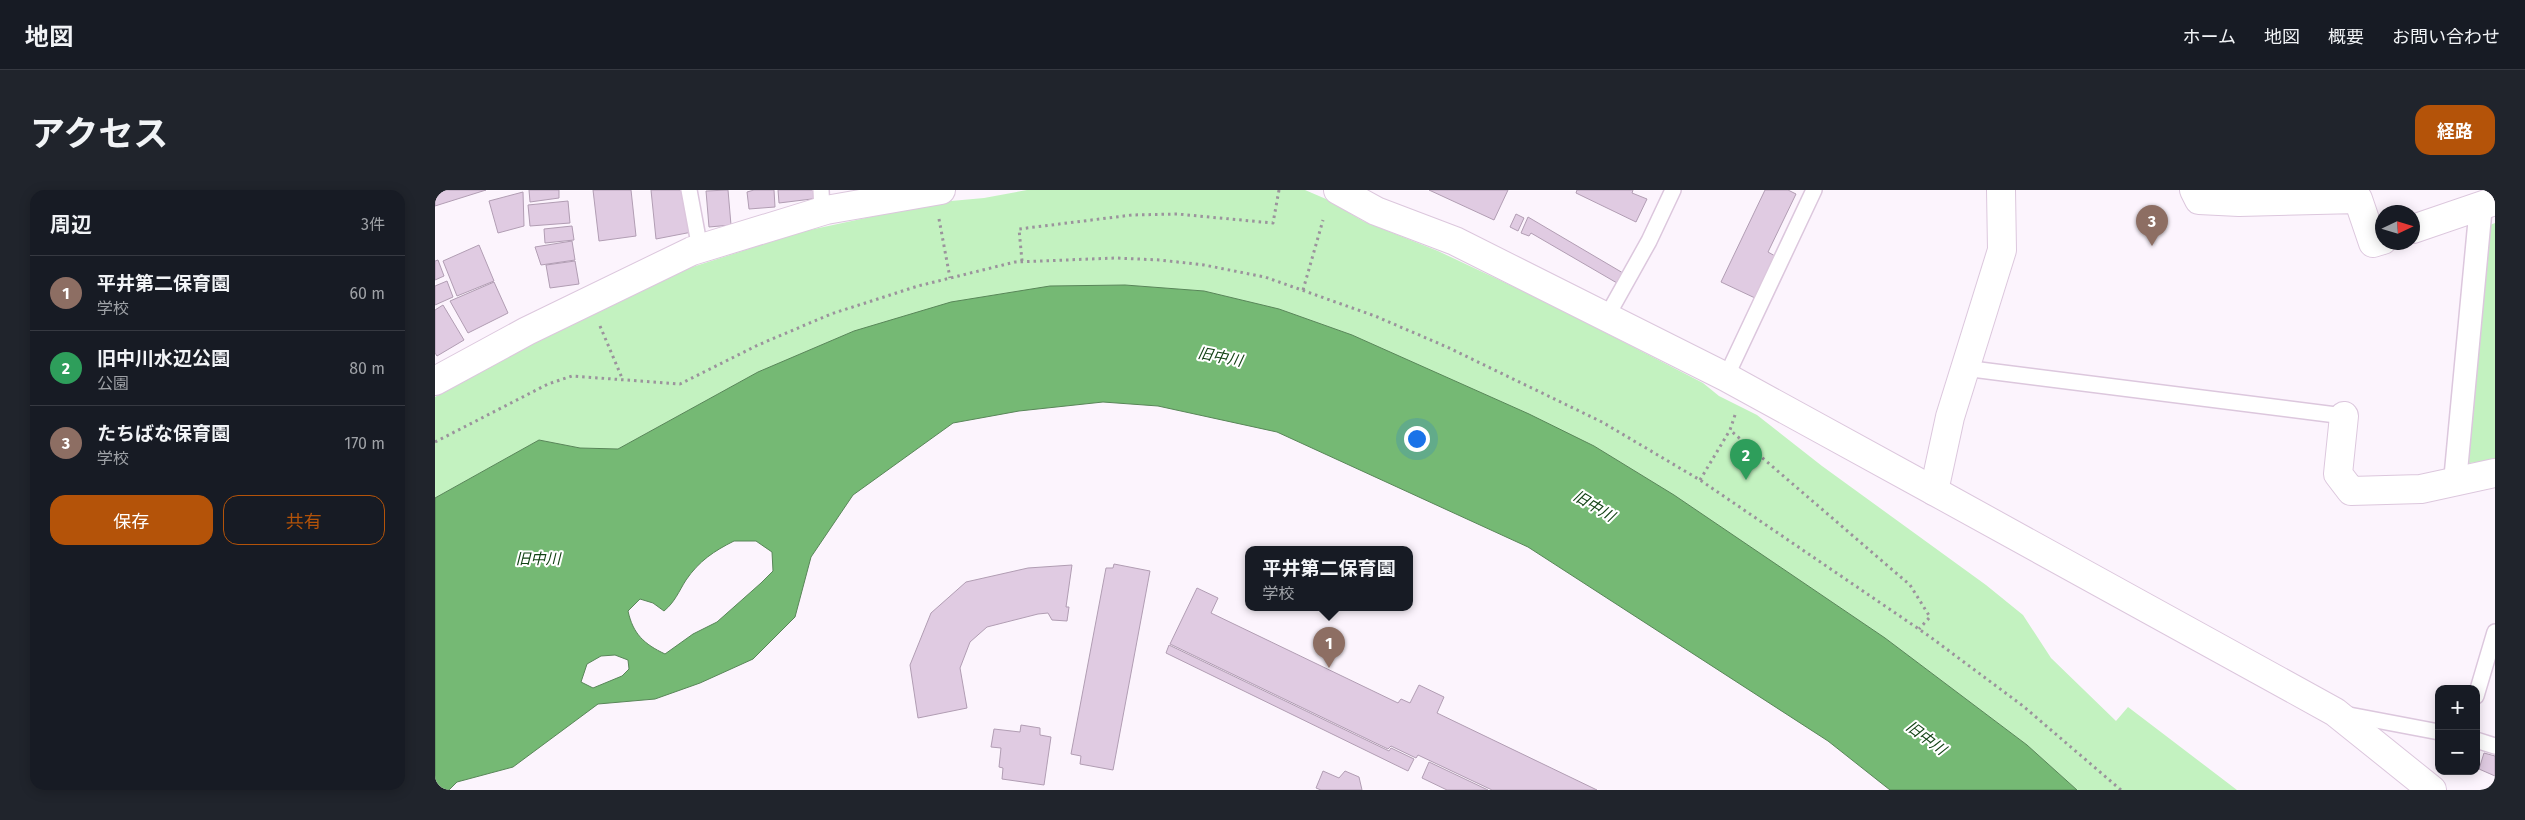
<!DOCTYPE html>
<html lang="ja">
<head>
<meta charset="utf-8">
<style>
  body { margin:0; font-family:"Fira Sans","Noto Sans JP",sans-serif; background:#20242c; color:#f1f3f6 }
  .controls { position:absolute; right:15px; bottom:15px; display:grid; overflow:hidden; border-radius:10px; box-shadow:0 2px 12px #0003 }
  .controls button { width:45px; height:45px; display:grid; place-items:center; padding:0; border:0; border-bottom:1px solid #363941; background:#171b24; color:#f1f3f6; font:25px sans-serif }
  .compass { position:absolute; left:1940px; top:15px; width:45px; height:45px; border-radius:50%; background:#171b24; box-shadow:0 2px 12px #0003; rotate:86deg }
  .you { position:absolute; left:981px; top:248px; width:18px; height:18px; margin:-12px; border:4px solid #fff; border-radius:50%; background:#1a73e8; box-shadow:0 0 0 8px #1a73e833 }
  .badge { display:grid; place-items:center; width:32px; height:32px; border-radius:50%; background:#b45309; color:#fff; font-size:16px; font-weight:700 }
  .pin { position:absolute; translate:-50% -41px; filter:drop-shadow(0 1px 2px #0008) }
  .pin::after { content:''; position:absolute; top:26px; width:18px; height:15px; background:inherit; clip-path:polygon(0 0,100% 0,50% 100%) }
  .popup { position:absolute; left:810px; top:356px; width:168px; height:65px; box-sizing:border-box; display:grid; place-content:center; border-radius:10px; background:#171b24; filter:drop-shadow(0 1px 4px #0005); font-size:16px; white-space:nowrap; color:#9ea1a6 }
  .popup b { font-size:19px; color:#f1f3f6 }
  .popup::after { content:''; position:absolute; left:50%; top:100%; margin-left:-10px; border:10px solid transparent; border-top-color:#171b24 }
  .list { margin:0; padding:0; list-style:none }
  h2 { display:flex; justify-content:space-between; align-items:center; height:65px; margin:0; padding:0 20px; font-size:21px }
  h2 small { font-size:16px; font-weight:400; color:#9ea1a6 }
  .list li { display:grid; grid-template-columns:32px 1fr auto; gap:15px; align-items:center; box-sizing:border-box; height:75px; padding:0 20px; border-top:1px solid #363941 }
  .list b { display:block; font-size:19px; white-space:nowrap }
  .list p { margin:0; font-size:16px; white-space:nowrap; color:#9ea1a6 }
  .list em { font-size:16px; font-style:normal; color:#9ea1a6 }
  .actions { display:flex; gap:10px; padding:15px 20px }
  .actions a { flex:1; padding:11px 0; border:1px solid #b45309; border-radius:15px; text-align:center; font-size:18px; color:#b45309 }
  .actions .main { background:#b45309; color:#fff }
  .map { position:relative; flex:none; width:2060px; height:600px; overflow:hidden; border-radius:15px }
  header { display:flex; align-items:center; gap:30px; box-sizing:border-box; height:70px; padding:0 25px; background:#171b24; border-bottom:1px solid #363941 }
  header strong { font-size:24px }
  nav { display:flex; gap:28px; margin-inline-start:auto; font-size:18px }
  .intro { display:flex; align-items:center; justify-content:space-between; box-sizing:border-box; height:120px; padding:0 30px }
  h1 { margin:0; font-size:35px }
  .button { padding:12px 22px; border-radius:15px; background:#b45309; color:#fff; font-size:18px; font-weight:700 }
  main { display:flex; gap:30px; padding:0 30px }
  aside { flex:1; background:#171b24; border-radius:15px; box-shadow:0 2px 12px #0003 }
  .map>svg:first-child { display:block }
</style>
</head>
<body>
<header>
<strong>地図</strong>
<nav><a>ホーム</a><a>地図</a><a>概要</a><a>お問い合わせ</a></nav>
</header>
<div class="intro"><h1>アクセス</h1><a class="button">経路</a></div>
<main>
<aside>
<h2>周辺<small>3件</small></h2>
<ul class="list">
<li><span class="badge" style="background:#8d6e63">1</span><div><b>平井第二保育園</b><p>学校</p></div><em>60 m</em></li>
<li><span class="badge" style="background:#2e9e5b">2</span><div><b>旧中川水辺公園</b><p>公園</p></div><em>80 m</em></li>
<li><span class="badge" style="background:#8d6e63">3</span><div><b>たちばな保育園</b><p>学校</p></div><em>170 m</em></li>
</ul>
<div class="actions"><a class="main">保存</a><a>共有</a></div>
</aside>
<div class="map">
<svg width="2060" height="600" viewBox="0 0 2060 600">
  <rect width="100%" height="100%" fill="#fcf4fd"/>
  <!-- green -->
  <g fill="#c3f2c0">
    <path d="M592,0H870L891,9L928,31L1003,61L1113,113L1268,193L1284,206L1322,225L1387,276L1551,395L1588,425L1616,468L1681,531L1693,517L1802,600H1642L1592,555L1450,448L1239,305L1159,256L917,145L844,119L769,101L690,95L615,96L419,141L323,182L183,259L145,258L104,250L0,308V207L113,144L248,80L370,41L505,12L549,8Z"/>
    <path d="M2060,33V271L2034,273L2050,37Z"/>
  </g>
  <!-- water -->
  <path fill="#75b974" stroke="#588658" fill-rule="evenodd" d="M690,95L769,101L844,119L917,145L1094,224L1159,256L1239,305L1450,448L1592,555L1642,600H1455L1393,551L1093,357L842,242L723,216L668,212L584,221L518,233L418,305L376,367L360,427L318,469L265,493L220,509L163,514L78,577L22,592L14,600H0V308L104,250L145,258L183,259L323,182L419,141L516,112L615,96ZM299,351H321L337,362L338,381L326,393L282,432L258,444L230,464C209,454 198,444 193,421L205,409L218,413L229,421C240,412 244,401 251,390C264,371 279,361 299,351ZM180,465L193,470L194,479L187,486L158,498L146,492L152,474L166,466Z"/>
  <!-- building -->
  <g fill="#e0cbe2" stroke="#b19db3">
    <path d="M0,0H51L0,16Z"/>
    <path d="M94,0H124V8L95,12Z"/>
    <path d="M158,0H196L201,46L164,51Z"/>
    <path d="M216,0H252L257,42L221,49Z"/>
    <path d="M293,0L296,35L274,37L271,1Z"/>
    <path d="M319,0H339L340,17L314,19L312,2Z"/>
    <path d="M343,0H384L385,8L344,13Z"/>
    <path d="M994,0H1073L1059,30Z"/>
    <path d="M1142,0H1198L1197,3L1212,9L1201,32L1141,3Z"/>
    <path d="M1330,0H1353L1361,4L1333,62L1340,66L1320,108L1286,92Z"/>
    <path d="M88,2L89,36L63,43L54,11Z"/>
    <path d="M133,11L135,33L95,36L93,15Z"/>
    <path d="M1081,24L1089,28L1083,41L1075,37Z"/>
    <path d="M1093,27L1188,83L1182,93L1096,43L1094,46L1086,43Z"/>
    <path d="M137,36L139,50L110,53L109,39Z"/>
    <path d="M137,51L140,70L106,75L100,57Z"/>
    <path d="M44,55L59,91L22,106L8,71Z"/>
    <path d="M3,70L9,86L0,90V71Z"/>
    <path d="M140,71L144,94L115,98L111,75Z"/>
    <path d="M12,91L18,107L0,115V96Z"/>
    <path d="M59,92L73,123L33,143L15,111Z"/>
    <path d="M8,115L29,150L2,166L0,163V120Z"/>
    <path d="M679,374L715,381L678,580L645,574L646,566L636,564L671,378H678Z"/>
    <path d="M637,375L631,417H634L632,431L617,430L613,423L603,424L552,437L535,452L525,478L532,518L483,528L475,475L496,423L531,392L593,378Z"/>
    <path d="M762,398L783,408L776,423L963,513L966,509L975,513L984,495L1009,507L1002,523L1162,600H1057L983,565L981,568L956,556L953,559L735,454Z"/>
    <path d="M734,455L954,561L956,558L979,569L973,581L731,463Z"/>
    <path d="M586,535L605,538V545L616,547L609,595L567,589L568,578L564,577L566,558L556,557L559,539L585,542Z"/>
    <path d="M2049,563L2060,566V586L2044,579Z"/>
    <path d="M994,572L1053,600H1012L987,588Z"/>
    <path d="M888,581L904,588L910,581L924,587L927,600H886L881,598Z"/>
  </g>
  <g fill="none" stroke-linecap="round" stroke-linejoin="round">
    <!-- service casing -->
    <g stroke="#dcc7dd" stroke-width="18">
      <g id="service">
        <path d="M254,0L265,59"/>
        <path d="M386,0L387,21"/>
        <path d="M1171,128L1214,51L1238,0"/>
        <path d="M1529,178L1909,226"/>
        <path d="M1291,187L1379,0"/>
        <path d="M2041,506L2060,442"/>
        <path d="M1909,524L2004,542"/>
        <path d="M2041,550L2060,556"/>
      </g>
    </g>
    <!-- pedestrian casing -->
    <g stroke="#dcc7dd" stroke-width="25">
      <path id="pedestrian" d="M2020,292L2046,15"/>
    </g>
    <!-- minor casing -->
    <g stroke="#dcc7dd" stroke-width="30">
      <g id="minor">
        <path d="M903,0L941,21L1020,51L1291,187L1499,301L1900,522L1997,600"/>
        <path d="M1759,0L1764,10L1804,12L1923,9L1938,53L1948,50"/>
        <path d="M1978,39L2060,11"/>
        <path d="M0,191L92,141L257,61L391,20L506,0"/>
        <path d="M1909,226L1903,284L1916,301L1986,299L2060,283"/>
        <path d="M1499,301L1515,227L1567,60L1566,0"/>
      </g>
    </g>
    <!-- path -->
    <g stroke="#9b939c" stroke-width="3" stroke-dasharray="2.5 4" stroke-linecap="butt">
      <path d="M504,29L515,88"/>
      <path d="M587,71L584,39L697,25L742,24L838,33L844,0"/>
      <path d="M868,100L888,30"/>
      <path d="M165,136L187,188"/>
      <path d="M1300,225L1295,240L1475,395L1495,427L1484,439"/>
      <path d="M0,252L113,194L137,186L245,194L323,155L396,124L483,96L580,72L681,68L725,70L769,75L830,87L940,126L1012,157L1167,232L1265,290L1494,446L1588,516L1686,600"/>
      <path d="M1265,290L1295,240"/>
    </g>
    <!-- service -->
    <use href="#service" stroke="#fff" stroke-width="15"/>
    <!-- pedestrian -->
    <use href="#pedestrian" stroke="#fff" stroke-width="22"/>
    <!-- minor -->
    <use href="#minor" stroke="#fff" stroke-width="28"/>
  </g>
  <g text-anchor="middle" stroke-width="4" stroke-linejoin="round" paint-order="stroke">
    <!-- water labels -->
    <g font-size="15" font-style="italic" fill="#134315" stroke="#fff">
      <text transform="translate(785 167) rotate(11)" y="5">旧中川</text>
      <text transform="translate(1159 316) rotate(31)" y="5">旧中川</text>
      <text x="103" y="374">旧中川</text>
      <text transform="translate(1491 548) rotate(37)" y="5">旧中川</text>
    </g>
  </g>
</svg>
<div class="controls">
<button>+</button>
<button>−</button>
</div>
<svg class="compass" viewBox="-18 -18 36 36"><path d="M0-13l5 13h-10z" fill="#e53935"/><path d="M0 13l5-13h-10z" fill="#9ea1a6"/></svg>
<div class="you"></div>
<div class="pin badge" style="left:894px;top:478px;background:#8d6e63">1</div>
<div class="popup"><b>平井第二保育園</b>学校</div>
<div class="pin badge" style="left:1311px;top:290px;background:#2e9e5b">2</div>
<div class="pin badge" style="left:1717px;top:56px;background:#8d6e63">3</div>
</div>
</main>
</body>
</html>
